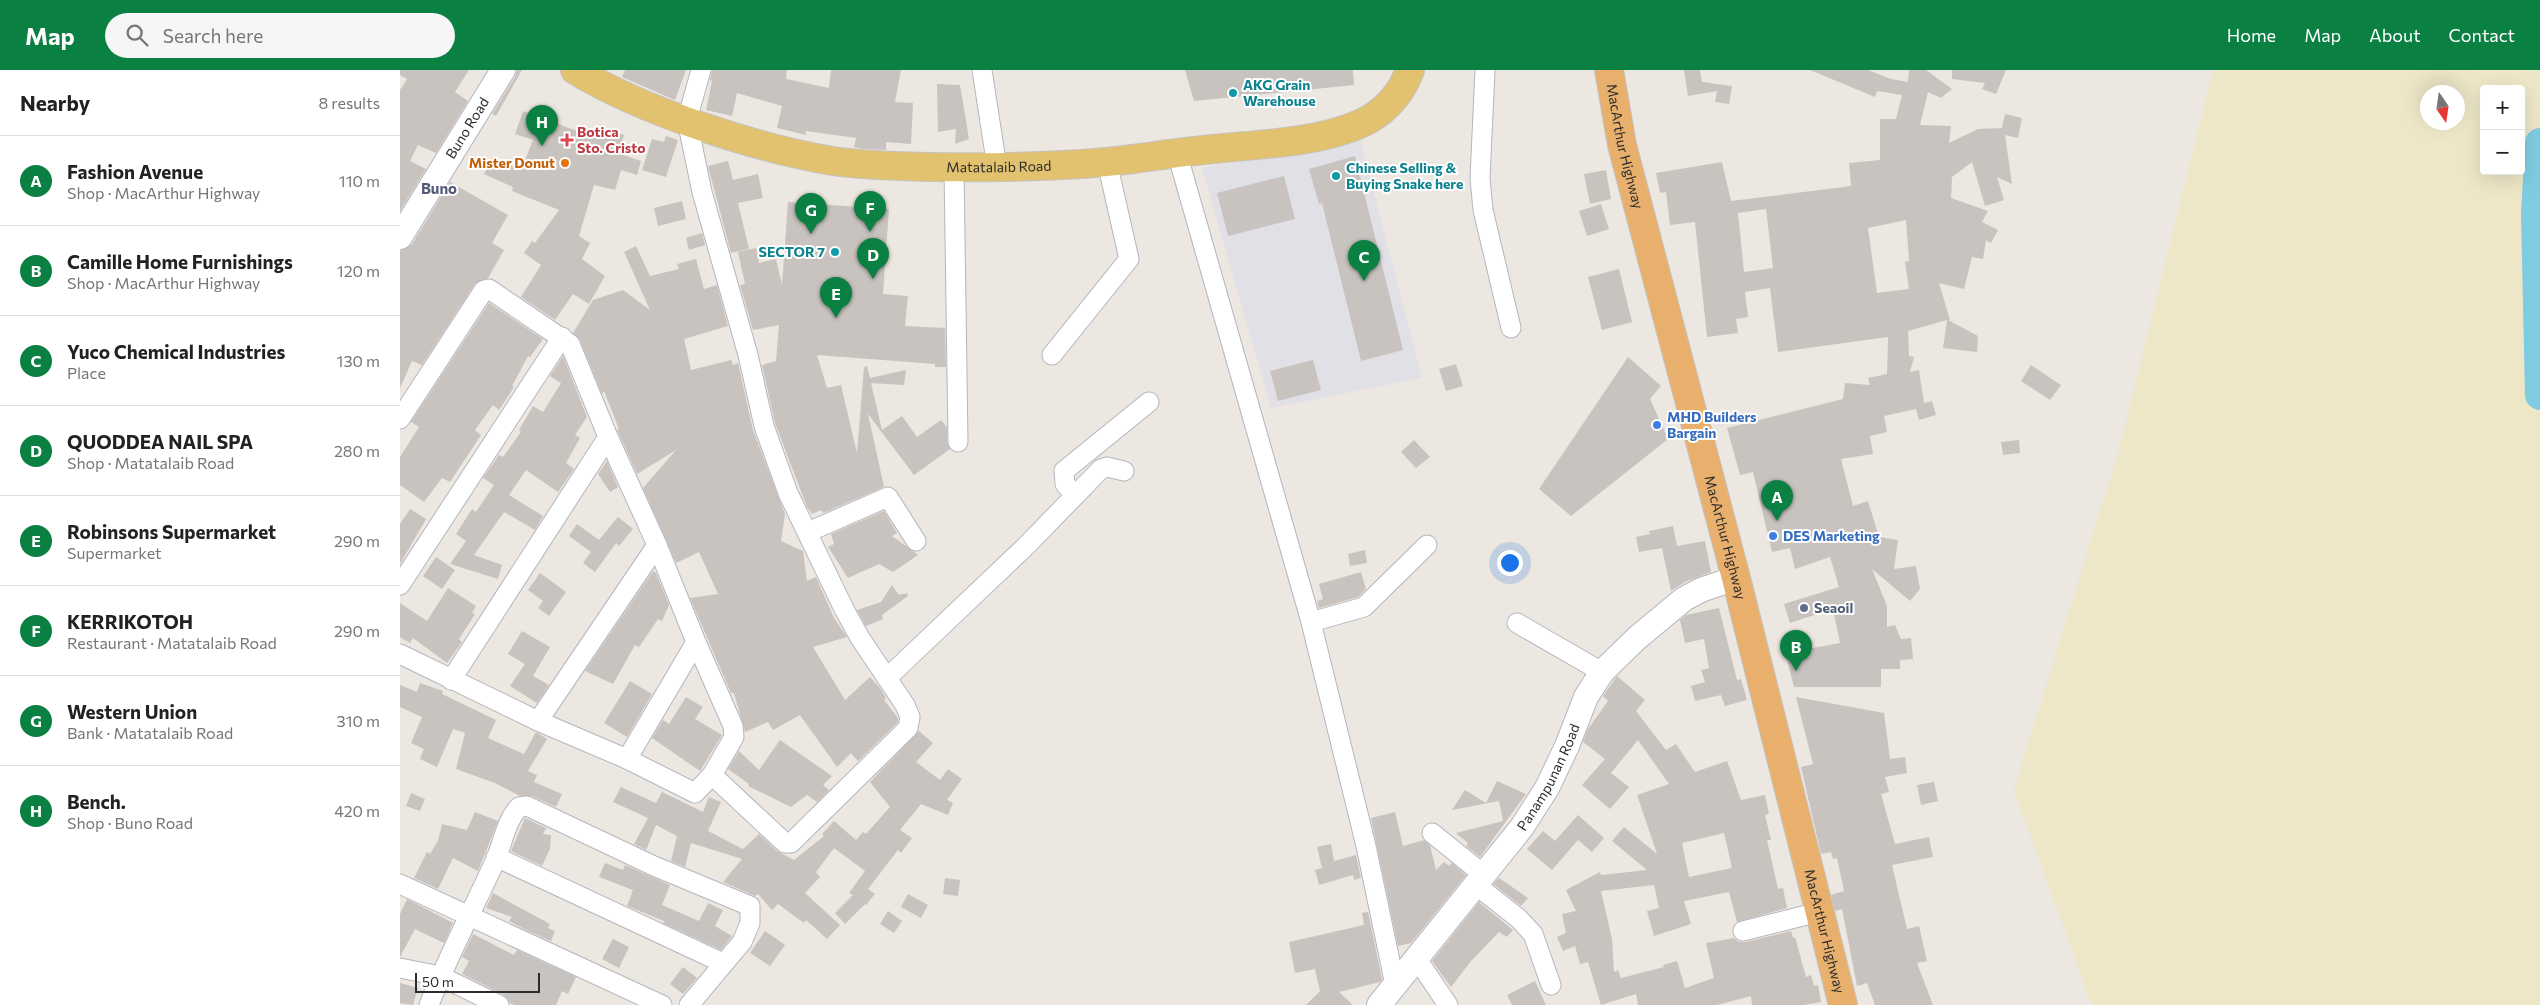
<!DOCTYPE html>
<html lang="en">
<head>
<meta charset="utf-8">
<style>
  body { margin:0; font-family:Commissioner,sans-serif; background:#f6f6f6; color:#222 }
  .controls { position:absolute; right:15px; top:15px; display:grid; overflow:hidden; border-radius:5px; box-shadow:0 5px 20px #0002 }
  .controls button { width:45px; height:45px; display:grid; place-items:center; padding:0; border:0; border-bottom:1px solid #e0e0e0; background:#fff; color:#222; font:25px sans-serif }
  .compass { position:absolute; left:2020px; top:15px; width:45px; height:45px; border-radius:50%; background:#fff; box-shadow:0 5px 20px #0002; rotate:167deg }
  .scale { position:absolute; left:15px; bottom:12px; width:125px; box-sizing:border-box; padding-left:5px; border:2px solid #2c2c2c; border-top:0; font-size:14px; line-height:18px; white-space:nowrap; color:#2c2c2c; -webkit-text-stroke:4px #fff; paint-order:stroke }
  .you { position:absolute; left:1109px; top:492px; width:18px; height:18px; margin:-12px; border:4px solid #fff; border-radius:50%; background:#1a73e8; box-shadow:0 0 0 8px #1a73e833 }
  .badge { display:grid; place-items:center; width:32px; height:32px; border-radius:50%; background:#0b8043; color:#fff; font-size:16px; font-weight:700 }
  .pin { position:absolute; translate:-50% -41px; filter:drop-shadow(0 1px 2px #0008) }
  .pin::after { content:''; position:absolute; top:26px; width:18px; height:15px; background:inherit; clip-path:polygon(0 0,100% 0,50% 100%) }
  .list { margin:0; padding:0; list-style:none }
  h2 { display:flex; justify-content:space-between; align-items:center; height:65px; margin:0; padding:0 20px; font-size:21px }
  h2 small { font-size:16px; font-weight:400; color:#767676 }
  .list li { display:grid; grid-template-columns:32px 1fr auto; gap:15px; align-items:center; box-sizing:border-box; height:90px; padding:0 20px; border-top:1px solid #e0e0e0 }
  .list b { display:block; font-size:19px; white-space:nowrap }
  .list p { margin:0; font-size:16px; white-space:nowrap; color:#767676 }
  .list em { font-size:16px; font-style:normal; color:#767676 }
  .icon { flex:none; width:28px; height:28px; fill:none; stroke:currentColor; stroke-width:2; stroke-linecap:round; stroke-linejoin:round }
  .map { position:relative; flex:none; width:2140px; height:935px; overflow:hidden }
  header { display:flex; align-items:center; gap:30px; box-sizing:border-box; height:70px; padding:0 25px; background:#0b8043; color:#fff }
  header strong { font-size:24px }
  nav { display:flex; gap:28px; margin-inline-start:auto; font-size:18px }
  .search { width:350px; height:45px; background:#f6f6f6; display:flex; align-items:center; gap:12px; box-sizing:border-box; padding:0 18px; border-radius:28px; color:#767676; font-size:19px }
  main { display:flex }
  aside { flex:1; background:#fff }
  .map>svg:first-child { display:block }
</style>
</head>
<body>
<header>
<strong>Map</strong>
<div class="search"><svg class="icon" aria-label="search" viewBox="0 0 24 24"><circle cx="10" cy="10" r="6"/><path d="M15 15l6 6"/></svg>Search here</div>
<nav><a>Home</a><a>Map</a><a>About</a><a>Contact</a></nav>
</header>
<main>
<aside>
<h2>Nearby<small>8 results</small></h2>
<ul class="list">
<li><span class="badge">A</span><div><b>Fashion Avenue</b><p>Shop · MacArthur Highway</p></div><em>110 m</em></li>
<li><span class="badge">B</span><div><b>Camille Home Furnishings</b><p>Shop · MacArthur Highway</p></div><em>120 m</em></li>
<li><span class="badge">C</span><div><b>Yuco Chemical Industries</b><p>Place</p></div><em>130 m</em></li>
<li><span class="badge">D</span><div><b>QUODDEA NAIL SPA</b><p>Shop · Matatalaib Road</p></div><em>280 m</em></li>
<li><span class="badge">E</span><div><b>Robinsons Supermarket</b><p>Supermarket</p></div><em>290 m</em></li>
<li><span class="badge">F</span><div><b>KERRIKOTOH</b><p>Restaurant · Matatalaib Road</p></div><em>290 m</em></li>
<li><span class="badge">G</span><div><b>Western Union</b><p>Bank · Matatalaib Road</p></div><em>310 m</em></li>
<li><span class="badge">H</span><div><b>Bench.</b><p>Shop · Buno Road</p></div><em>420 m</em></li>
</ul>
</aside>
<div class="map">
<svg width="2140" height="935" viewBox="0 0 2140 935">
  <rect width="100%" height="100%" fill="#ece7e0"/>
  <!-- industrial -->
  <path fill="#e1e0e6" d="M960,69L1022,308L871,338L802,98Z"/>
  <!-- sand -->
  <path fill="#ede6c7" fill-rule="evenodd" d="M1813,0H2140V935H1692L1614,720L1721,373ZM2084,19H2121V101H2084ZM2028,22H2058V52H2028Z"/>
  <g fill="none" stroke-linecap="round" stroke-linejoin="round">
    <!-- river -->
    <path stroke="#7fcce2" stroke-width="30" d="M2140,73L2136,144L2140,325"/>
  </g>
  <!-- building -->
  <g fill="#c8c3bf" fill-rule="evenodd">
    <path d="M0,0H69L55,22L68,31L36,83L18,75L10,91L26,99L0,141V20L7,9L0,5Z"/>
    <path d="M117,0H122L96,46L92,44L115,7Z"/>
    <path d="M225,0H286L275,30L222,7Z"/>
    <path d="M312,0H387L386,9L429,18L431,0H501L495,32L513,33L511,74L486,72V80L464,79L454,77L456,68L406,61V65L377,58L382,36L337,23L332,46L306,40L312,11L310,10Z"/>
    <path d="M785,0H953L954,15L794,31Z"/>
    <path d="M1284,0H1300L1302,12L1332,16L1329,34L1315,32L1317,21L1288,26Z"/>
    <path d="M1410,0H1468L1491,9L1508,12L1509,0H1526L1552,19L1541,28L1528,22L1520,55L1551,56L1549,73L1578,59L1602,58L1605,44L1622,48L1618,68L1605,65L1612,114L1597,107L1604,130L1585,136L1572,92L1552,107L1551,128L1588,141L1582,152L1598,160L1591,173L1586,170L1583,189L1572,187L1564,219L1539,213L1550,250H1548L1578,266L1577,282L1543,278L1547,250L1508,261L1509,286L1514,287L1510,302L1519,300L1524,333L1532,331L1536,345L1519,350L1516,339L1484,346L1487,362L1470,366L1473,384L1441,389L1453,436L1468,431L1479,467L1498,470L1494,499L1516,496L1520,519L1510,531L1472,499L1487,536V557L1495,555L1501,569L1511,568L1513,589L1500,590V599H1481V617H1394L1385,583L1440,573L1433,539L1390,553L1384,534L1439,517L1430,487L1395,499L1390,478L1372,482L1353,402L1340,405L1327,358L1443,329L1445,313L1470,315L1468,308L1487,304L1488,267L1378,282L1370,218L1345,222L1348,247L1336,249L1338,263L1307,267L1295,152L1270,155L1266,122L1260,123L1256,103L1322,92L1331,131L1451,116L1449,93L1480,90V49H1496L1502,25L1477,21L1475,27ZM1366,139L1373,198L1344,202L1338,143ZM1506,150L1509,191L1505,192L1509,219L1477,223L1468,158Z"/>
    <path d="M1552,0H1606L1596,24L1582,19L1585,13L1552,9Z"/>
    <path d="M537,14L560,15L569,69L555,74L556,59L538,62Z"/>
    <path d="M123,41L188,65L189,61L200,65L203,58L224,65L218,83L241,91L237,105L221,100L215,120L194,115L179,166L190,173L182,189L205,206L189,234L173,224L155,250L121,227L141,195L124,183L132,171L135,173L159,140L112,121L113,117L84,104L92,87L121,100L133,70L115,64Z"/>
    <path d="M266,66L278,70L266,107L242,100L252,69L264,72Z"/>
    <path d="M955,86L1003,280L961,291L922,133L919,134L909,99Z"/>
    <path d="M328,91L333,110L358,104L363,128L338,133L349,179L331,183L308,96Z"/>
    <path d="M1206,100L1211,129L1190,134L1184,104Z"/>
    <path d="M884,106L895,149L828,166L817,123Z"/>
    <path d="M50,112L108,145L92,173L104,180L88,208L75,214L22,295L12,291L0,318V181L12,174Z"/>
    <path d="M282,131L286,149L258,156L254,138Z"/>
    <path d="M388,132L489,139L483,224L508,226L505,256L545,258L546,297H535V294L417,285L427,318L441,315L457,383L464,297L467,296L470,308L506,300L504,315L471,313L482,360L502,346L517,367L541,350L547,357V372L550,379L514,405L468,344L484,417L423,443L421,440L412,444L407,437L375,353L362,295L376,291L379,255L353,260L340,215L345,214L338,182L356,178L359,193L376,189L382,215Z"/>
    <path d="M1201,134L1209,159L1187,166L1179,141Z"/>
    <path d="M302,163L305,175L289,180L286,168Z"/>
    <path d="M236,176L250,206L279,199L277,194L296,189L304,219L317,215L328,256L284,269L291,300L331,290L333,295L338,293L353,360L385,444L381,471L403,481L407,511L416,507L434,548L447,567L413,577L445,630L470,607L480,618L486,628L484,630L498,648V652L458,691L451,683L437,697L400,645L373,660L368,652L345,662L334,623H331L290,528L318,524L299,482L276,493L243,418L276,380L237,404L217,360L219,359L204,321L202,324L180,270L173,263L193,230L223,220L250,240L224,182Z"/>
    <path d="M1219,199L1232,252L1202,260L1188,207Z"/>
    <path d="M89,233L143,269L130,287L128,286L112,316L114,317L99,340L93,335L75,360L81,365L50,412L42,408L24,432L0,415V387L19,357L11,352Z"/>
    <path d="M163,286L187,347L175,365L180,368L166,393L174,399L158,422L126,400L109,425L143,446L135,460L104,442L74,485L102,495L98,509L50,494L66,471L56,464L72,439L76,442L94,415L83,408L99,385L103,387L121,362L119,360L133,336L143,342L161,313L150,306Z"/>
    <path d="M1228,287L1261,316L1250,329L1268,369L1171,446L1139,419Z"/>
    <path d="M913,290L921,320L878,331L870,301Z"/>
    <path d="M1056,294L1063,316L1046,321L1039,299Z"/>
    <path d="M1631,295L1661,315L1650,330L1621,311Z"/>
    <path d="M1014,370L1030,387L1016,398L1001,382Z"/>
    <path d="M1619,370L1620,383L1603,385L1601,372Z"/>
    <path d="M207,391L218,417L210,422L198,404Z"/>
    <path d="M10,439L26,449L0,494V454Z"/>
    <path d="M484,441L497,463L492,466L518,485L493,502L479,494L448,508L428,477L434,474L431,464Z"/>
    <path d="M218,447L233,459L219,476L216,473L195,502L183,493L191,482L169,466L177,454L199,470Z"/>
    <path d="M1273,456L1277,476L1305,471L1311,502L1285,512L1271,521L1262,478L1239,482L1236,467L1250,464L1249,461Z"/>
    <path d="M965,480L967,493L950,496L948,484Z"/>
    <path d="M36,487L55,500L42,519L23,506Z"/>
    <path d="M253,501L256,503L269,535L262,551L258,549L239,577L235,575L213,614L185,601Z"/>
    <path d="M961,502L966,519L958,527L919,538L917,531L923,529L919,514Z"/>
    <path d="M140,503L166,522L149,546L138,538L143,531L128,520Z"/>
    <path d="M492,515L499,525L507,523L508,526L482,545L483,549L466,556L457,540L481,532Z"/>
    <path d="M48,518L76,536L72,543L75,544L59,569L62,572L47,593L13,568L10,573L0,567V533L27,551Z"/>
    <path d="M1319,538L1337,610L1341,609L1347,630L1325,636L1321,625L1295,631L1291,616L1305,612L1301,600L1309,598L1304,569L1285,573L1280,550L1286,545Z"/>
    <path d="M122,561L150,577L133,606L149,615L137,633L110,616L125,594L108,584Z"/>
    <path d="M1217,606L1245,630L1236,641L1266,680L1276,674L1295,702L1327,691L1341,730L1365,725L1369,744L1365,745L1371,770H1367L1378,819L1383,818L1387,838L1337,852L1329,822L1284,831L1291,854L1254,866L1247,841L1259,838L1254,815L1201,821L1212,869L1214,902L1218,900L1221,908L1264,897L1263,895L1277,891L1285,918L1314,908L1306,873L1334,868L1339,872H1346L1391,861L1393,868L1395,867L1406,907L1411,905L1414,916L1418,915L1421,932L1404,935H1352L1351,926L1317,935H1238L1236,924L1201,935L1188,892L1180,894L1175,876L1163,881L1157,867L1166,863L1162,844L1176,841L1166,820L1200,802L1201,805L1247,800L1212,771L1224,757L1257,784L1237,725L1269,714L1238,670L1211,703L1229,717L1210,739L1182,715L1205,689L1183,672L1188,659L1208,631L1203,626ZM1324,763L1332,798L1289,807L1282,773Z"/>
    <path d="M230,611L252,624L227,667L204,653Z"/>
    <path d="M20,613L43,621L42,624L96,650L88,668L124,684L136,662L147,669L128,701L137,705L134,712L162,724L156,737L132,726H120L95,713L56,699L65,663L53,659L37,697L20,689L24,679L11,673L22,647L0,637V615L17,622Z"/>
    <path d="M286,627L303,637L295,649L322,665L300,701L252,668L263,650L269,654Z"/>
    <path d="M1396,627L1484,643L1490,689L1505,687L1507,703L1485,707L1489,722L1481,724L1495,774L1529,767L1533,787L1492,795L1507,859L1519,856L1527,891L1517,893L1533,935H1475L1467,913L1457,916L1442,839L1435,841L1431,825L1444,821L1437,788L1433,789L1431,782L1421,784L1401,697L1413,694Z"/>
    <path d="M519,661L533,673L516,692L540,710L548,699L562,709L547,730L553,733L548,745L521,734L500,760L512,768L501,783L498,780L468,819L475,824L466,835L465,834L445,854L435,843L453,825L449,823L465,801L434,778L416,802L420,807L405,823L440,855L427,869L406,850L404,853L378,834L372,840L358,824L355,826L323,812L342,789L291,773L285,797L271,791L277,766L256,755L246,780L234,774L248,748L213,732L221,717L256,733L262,722L303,742L309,727L321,732L308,761L343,779L359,764L377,781L394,790L424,766L422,764L434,751L456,770L463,762L466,764L490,737L470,712Z"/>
    <path d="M380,670L432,706L423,715L429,720L417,732L407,725L391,737L348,716L349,714L328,699L339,681L359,700Z"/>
    <path d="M1097,711L1126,724L1080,787L1066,776L1068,773L1056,763L1103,751L1099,731L1052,740L1065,720L1086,733Z"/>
    <path d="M1534,712L1538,731L1521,735L1517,715Z"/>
    <path d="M11,723L25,729L20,741L6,736Z"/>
    <path d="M75,742L98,751L78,801L53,788L38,819L14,808L27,782L30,784L38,771L42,754L67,760Z"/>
    <path d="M995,742L1003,776L1024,770L1030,775L1036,800L1044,792L1049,796L1052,793L1066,805L1011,873L998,876L971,748Z"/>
    <path d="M1178,745L1204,768L1192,782L1178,770L1152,800L1127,779L1143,761L1155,771Z"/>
    <path d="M125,748L146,758L143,764L151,765L150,779L142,796L111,781Z"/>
    <path d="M931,774L934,791L956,785L961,808L954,810L953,805L919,815L915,800L922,798L917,777Z"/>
    <path d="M205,793L223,800L225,795L270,815L262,835L299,851L308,833L323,840L315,856L332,866L321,880L263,853L264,851L227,836L233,820L199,807Z"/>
    <path d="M545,808L560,810L558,826L543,824Z"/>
    <path d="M1099,808L1128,828L1121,836L1093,814Z"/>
    <path d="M93,823L150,854L148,858L155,861L151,871L126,860L129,854L126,860L109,851L112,847L86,838Z"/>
    <path d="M508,824L528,835L521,848L501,837Z"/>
    <path d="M7,829L53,853L44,873L15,859L0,887V844Z"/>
    <path d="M1079,832L1113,860L1107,867L1099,862L1071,891L1051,917L1032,891Z"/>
    <path d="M488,841L502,851L494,863L480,854Z"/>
    <path d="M968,842L982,909L980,912L939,922L953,935H906L920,921L915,899L895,903L889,872L964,855L962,843Z"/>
    <path d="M365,861L385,875L370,896L350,883Z"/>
    <path d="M73,864L114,885L117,880L176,907L168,924L162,921L156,935H114L110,933L104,925L62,904L69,891L62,887Z"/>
    <path d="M213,869L229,877L219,898L202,889Z"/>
    <path d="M283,897L297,908L283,924L270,914Z"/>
    <path d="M1135,911L1146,935H1112L1107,925Z"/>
    <path d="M0,913L18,918L13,935L0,933Z"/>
  </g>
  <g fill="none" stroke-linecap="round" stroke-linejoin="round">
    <!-- minor casing -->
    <g stroke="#b4b6be" stroke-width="21">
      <g id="minor">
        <path d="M301,0L287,50L302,122L348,285L364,356L388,423L444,539L460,568L505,635L510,647L508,658L391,773H385L312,705"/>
        <path d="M582,0L597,97"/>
        <path d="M1085,0L1080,108L1083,140L1111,258"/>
        <path d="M777,83L911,552L966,776L995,915"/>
        <path d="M554,98L558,372"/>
        <path d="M652,285L729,189L707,92"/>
        <path d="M0,349L84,220L89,219L170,274L208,367L257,475L296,572L333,656L334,667L312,705L295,723L227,689L138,651L0,584"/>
        <path d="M675,425L665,414L664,401L749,332"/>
        <path d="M408,462L488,427L516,471"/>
        <path d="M0,515L162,267"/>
        <path d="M911,552L964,537L1027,475"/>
        <path d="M1117,553L1202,602"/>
        <path d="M487,608L626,476L701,399L707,397L724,401"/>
        <path d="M51,610L208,367"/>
        <path d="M138,651L257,475"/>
        <path d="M227,689L296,572"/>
        <path d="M1032,763L1084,805"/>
        <path d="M96,787L323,893"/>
        <path d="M0,814L262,935"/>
        <path d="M1076,815L1118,848L1133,864L1151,915"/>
        <path d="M1343,861L1419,842"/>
        <path d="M1017,889L1048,935"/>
        <path d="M0,898L40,906L99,935"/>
        <path d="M29,935C48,885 74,838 96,789C103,772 106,751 119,737L127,736L254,796L350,836V853L342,872L289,935"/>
      </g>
    </g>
    <!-- tertiary casing -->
    <g stroke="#b4b6be" stroke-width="26">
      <g id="tertiary">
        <path id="s1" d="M0,167L103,0"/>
        <path id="s2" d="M979,935L1122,757L1147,718L1167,676L1186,627L1202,602L1237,568L1284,529L1301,520L1336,508"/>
      </g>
    </g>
    <!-- primary casing -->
    <g stroke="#c4c4c4" stroke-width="30">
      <g id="primary">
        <path id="s3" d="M175,0C242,41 355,78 433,91C465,96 498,96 530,97C589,98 648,97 707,92C739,89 771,83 804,80C855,74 922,74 968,50C988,39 1003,20 1010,0"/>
      </g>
    </g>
    <!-- trunk casing -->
    <g stroke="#c4c4c4" stroke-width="30">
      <g id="trunk">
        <path id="s4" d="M1209,0L1222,75L1336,508L1443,935"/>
      </g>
    </g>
    <!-- minor -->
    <use href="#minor" stroke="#fff" stroke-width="19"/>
    <!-- tertiary -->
    <use href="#tertiary" stroke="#fff" stroke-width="24"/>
    <!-- primary -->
    <use href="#primary" stroke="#e2c26f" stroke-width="28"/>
    <!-- trunk -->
    <use href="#trunk" stroke="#e8b06c" stroke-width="28"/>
  </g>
  <!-- markers -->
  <g fill="#0f9aa8" stroke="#fff" stroke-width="2">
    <circle cx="833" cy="23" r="5"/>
    <circle cx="936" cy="106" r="5"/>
    <circle cx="435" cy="182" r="5"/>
  </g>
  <path fill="#e0444e" stroke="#fff" stroke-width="2" d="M164.5 62.5h5v5h5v5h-5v5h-5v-5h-5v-5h5z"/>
  <circle fill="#e8710a" stroke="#fff" stroke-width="2" cx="165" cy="93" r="5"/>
  <g fill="#3f7fe0" stroke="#fff" stroke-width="2">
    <circle cx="1257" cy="355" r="5"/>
    <circle cx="1373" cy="466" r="5"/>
  </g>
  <circle fill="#5c6f8a" stroke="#fff" stroke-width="2" cx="1404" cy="538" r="5"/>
  <g text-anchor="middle" stroke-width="4" stroke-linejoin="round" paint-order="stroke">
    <!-- culture labels -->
    <g font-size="14" font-weight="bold" fill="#0d838f" stroke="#fff" text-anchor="start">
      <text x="843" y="20">AKG Grain<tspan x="843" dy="16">Warehouse</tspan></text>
      <text x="946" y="103">Chinese Selling &amp;<tspan x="946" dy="16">Buying Snake here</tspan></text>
      <text x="425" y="187" text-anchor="end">SECTOR 7</text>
    </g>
    <!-- street labels -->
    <g font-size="14" fill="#2c2c2c" stroke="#fff">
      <text dy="5" stroke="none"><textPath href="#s1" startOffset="128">Buno Road</textPath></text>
      <text dy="5" stroke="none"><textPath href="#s4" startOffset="78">MacArthur Highway</textPath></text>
      <text dy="5" stroke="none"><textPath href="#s3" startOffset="441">Matatalaib Road</textPath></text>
      <text dy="5" stroke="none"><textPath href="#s4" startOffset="482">MacArthur Highway</textPath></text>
      <text dy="5" stroke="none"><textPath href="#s2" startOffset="285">Panampunan Road</textPath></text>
      <text dy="5" stroke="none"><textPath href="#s4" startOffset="888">MacArthur Highway</textPath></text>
    </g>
    <!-- health labels -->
    <g font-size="14" font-weight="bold" fill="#be3a42" stroke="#fff" text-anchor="start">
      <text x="177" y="67">Botica<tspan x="177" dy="16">Sto. Cristo</tspan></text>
    </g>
    <!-- food labels -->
    <g font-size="14" font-weight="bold" fill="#c56008" stroke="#fff" text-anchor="end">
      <text x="155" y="98">Mister Donut</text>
    </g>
    <!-- shop labels -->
    <g font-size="14" font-weight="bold" fill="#366cbe" stroke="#fff" text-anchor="start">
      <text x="1267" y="352">MHD Builders<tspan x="1267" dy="16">Bargain</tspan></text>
      <text x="1383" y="471">DES Marketing</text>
    </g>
    <!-- service labels -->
    <g font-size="14" font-weight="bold" fill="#4e5e75" stroke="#fff" text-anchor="start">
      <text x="1414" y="543">Seaoil</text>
    </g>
    <!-- neighbourhood labels -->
    <g font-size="15" font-weight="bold" fill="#515a78" stroke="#fff">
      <text x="39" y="124">Buno</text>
    </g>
  </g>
</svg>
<div class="controls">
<button>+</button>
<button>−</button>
</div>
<svg class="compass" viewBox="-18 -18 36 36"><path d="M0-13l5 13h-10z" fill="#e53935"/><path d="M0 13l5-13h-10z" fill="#767676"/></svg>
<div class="scale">50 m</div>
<div class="you"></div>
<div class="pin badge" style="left:1377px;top:451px">A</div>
<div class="pin badge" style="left:1396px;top:601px">B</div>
<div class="pin badge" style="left:964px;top:211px">C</div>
<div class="pin badge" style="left:473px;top:209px">D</div>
<div class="pin badge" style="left:436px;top:248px">E</div>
<div class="pin badge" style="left:470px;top:162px">F</div>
<div class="pin badge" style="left:411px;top:164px">G</div>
<div class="pin badge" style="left:142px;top:76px">H</div>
</div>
</main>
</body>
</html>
